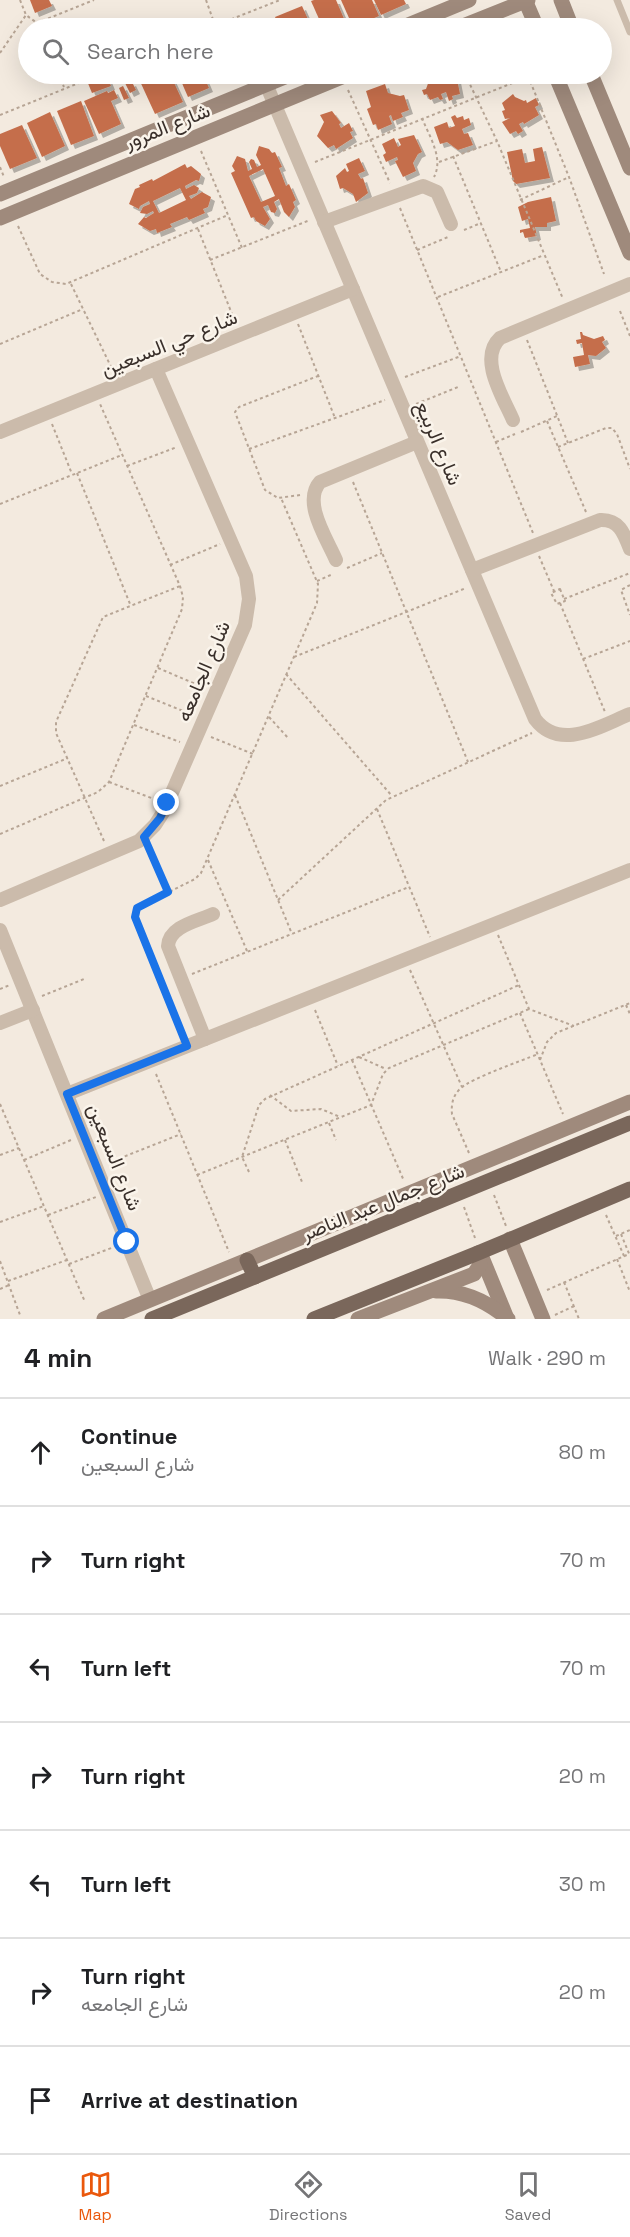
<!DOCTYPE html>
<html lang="en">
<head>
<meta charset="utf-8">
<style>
  body { margin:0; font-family:"Space Grotesk",Vazirmatn,sans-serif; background:#f6f6f6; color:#202124 }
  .stop { position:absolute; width:18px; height:18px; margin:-14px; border:4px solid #1a73e8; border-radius:50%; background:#fff }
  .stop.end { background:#1a73e8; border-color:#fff; box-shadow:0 2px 6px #0008 }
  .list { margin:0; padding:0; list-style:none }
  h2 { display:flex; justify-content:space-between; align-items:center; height:78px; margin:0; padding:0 24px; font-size:26px }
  h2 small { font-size:20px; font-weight:400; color:#757577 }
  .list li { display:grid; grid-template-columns:39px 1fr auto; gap:18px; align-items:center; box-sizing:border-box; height:108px; padding:0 24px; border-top:2px solid #e0e0e0 }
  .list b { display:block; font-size:22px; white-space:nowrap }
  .list p { margin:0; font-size:20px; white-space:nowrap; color:#757577 }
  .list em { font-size:20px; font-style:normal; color:#757577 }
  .icon { flex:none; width:33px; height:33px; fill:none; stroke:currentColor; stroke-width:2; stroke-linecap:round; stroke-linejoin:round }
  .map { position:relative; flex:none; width:630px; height:1319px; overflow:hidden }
  .search { position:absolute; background:#fff; box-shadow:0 6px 24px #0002; left:18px; right:18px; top:18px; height:66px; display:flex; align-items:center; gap:15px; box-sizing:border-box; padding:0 21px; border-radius:33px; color:#757577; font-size:22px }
  .sheet { height:834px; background:#fff }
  nav { display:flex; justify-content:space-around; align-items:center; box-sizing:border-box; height:84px; border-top:2px solid #e0e0e0; background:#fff; font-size:16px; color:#757577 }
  nav a { display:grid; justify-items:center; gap:3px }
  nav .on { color:#ea580c }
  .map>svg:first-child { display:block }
</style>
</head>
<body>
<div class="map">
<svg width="630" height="1319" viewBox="0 0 630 1319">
  <defs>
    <filter id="shadow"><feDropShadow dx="4" dy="4" stdDeviation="0" flood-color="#0004"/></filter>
  </defs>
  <rect width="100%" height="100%" fill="#f3eadf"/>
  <!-- building -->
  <g fill="#c56e4b" fill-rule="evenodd" filter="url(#shadow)">
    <path d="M30,0H49L52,6L35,13Z"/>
    <path d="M314,0H336L348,28H323L311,1Z"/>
    <path d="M341,0H372L379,16L353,27Z"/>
    <path d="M374,0H404L406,4L381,15Z"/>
    <path d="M302,6L312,28H280L275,17Z"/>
    <path d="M275,19L279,28H251Z"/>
    <path d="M106,74L111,86L92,93L87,81Z"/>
    <path d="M146,74H170L183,102L155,114L138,77Z"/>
    <path d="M178,74H203L209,88L188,97Z"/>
    <path d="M428,74H448L450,80L449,82L457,79L460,94L452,96L453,99L449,101L446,92L441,94L443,99L440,100L438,97L430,100L427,94L424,95L422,90L426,89L430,78Z"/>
    <path d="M128,79L130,83L132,82L136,90L130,93L124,81Z"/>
    <path d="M385,84L388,93L400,96L404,95L409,110L401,113L403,117L393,121L391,115L389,116L392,124L378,130L376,124L373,125L367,109L371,107L366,91Z"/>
    <path d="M123,86L129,98L124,100L119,88Z"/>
    <path d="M114,90L118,98L111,101L121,124L99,134L84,101L107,91L108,93Z"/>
    <path d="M513,94L515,97L524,101L526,100L527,103L536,98L539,105L535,107L539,115L524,124L523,122L519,124L523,131L518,134L516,131L510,134L502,122L510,118L505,119L502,111L505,110L502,103Z"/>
    <path d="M81,101L94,136L71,145L57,111Z"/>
    <path d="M332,111L341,123L339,124L341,128L349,123L353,131L350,132L353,138L336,149L334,145L328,148L317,136L324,122L320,115Z"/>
    <path d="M50,112L65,146L42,157L27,123Z"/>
    <path d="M455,115L457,118L463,116L464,120L469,118L471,125L462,129L464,134L468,133L473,145L458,150L447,142L440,144L434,127L447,122L449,128L455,126L451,117Z"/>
    <path d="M22,125L37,158L10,169L0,146V134Z"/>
    <path d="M414,135L422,152L418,154L413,163L416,171L403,177L395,161L398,160L397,157L386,162L383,155L386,153L382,144L394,138L398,147L401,145L398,139Z"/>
    <path d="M259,146L269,149L272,153L275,152L282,167L279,168L286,186L289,184L296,200L293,202L295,207L289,217L284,212L279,199L274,202L277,209L275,213L271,212L268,205L263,207L270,219L265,226L256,221L254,217L251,218L231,173L235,171L232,166L237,156L245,159L248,171L252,169L249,162L251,159L254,160L257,167L261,165L256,155ZM263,169L275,196L261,202L249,176Z"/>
    <path d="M542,147L550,178L516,184L513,181L507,152L522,149L525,163L535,161L533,149Z"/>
    <path d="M359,158L365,171L358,174L361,179L363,178L368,193L356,202L353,194L343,188L340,189L336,176L345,168L347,172L349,171L346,164Z"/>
    <path d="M185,164L187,168L191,166L201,174L199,181L196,180L185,186L186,189L194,185L199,188L197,193L189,196L191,199L202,192L211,197L208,207L203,209L205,213L189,220L187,217L170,224L172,227L157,233L156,229L150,231L138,224L144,217L146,218L154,213L153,211L147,214L140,213L143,207L150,204L149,201L140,206L139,209L129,204L135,189L140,187L139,185L152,179L153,181ZM180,188L186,200L159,213L153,201Z"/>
    <path d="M551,197L556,221L547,223V227H535L537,236L525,238L523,232L520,233V230L530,228L528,219L522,221L518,207L528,202Z"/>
    <path d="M580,332H582L583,335L594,339L603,336L605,340L602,342L606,348L596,356L588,355L590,364L575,367L573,357L584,355L582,343L577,344L576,340L581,339Z"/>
  </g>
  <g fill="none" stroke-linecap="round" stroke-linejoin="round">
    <!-- path -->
    <g stroke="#b7a595" stroke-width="2" stroke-dasharray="3 3" stroke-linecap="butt">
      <path d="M20,0L26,15L37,23L40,28"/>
      <path d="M206,0L216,28"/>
      <path d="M37,23L94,0"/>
      <path d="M209,28L280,0"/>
      <path d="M0,53L26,15"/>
      <path d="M58,74L64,87"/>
      <path d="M233,74L236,81"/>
      <path d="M465,74L497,141L563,299"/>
      <path d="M528,76L569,177L604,274"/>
      <path d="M348,90L390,183"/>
      <path d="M0,115L101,74"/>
      <path d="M422,118C429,136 444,158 434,177"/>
      <path d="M201,151L242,248"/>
      <path d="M453,156L501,272"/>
      <path d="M315,162L535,74"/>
      <path d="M439,162L497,141"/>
      <path d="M0,167L4,177"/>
      <path d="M520,200L569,177"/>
      <path d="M400,208L533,533"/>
      <path d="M18,226L40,274L52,282L66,284L228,215"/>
      <path d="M198,229L236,324"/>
      <path d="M464,230L481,223"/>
      <path d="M417,250L448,237"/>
      <path d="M210,260L310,220"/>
      <path d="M71,284L114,373"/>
      <path d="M438,297L544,255"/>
      <path d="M620,311L630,336"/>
      <path d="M298,324L335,418"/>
      <path d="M527,340L568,443"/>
      <path d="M0,344L83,309"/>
      <path d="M405,377L461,356"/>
      <path d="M416,404L458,387"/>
      <path d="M547,421L586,512"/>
      <path d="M52,424L72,474"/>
      <path d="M521,432L557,416"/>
      <path d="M496,442L515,434"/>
      <path d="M558,447L606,428H612L617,434L630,469"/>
      <path d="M249,449L385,400"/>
      <path d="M127,466L177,447"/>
      <path d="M77,473L130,604"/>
      <path d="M353,482L468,762"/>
      <path d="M300,495L278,498L265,490L235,412L239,407L318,376"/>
      <path d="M0,504L122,455"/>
      <path d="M539,556L554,591"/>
      <path d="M170,565L220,544"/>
      <path d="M347,568L382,553"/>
      <path d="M317,581L333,574"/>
      <path d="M630,585L621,590L630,615"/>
      <path d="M560,589L565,601L557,604L551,593Z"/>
      <path d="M564,599L630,573"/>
      <path d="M560,603L605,712"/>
      <path d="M294,657L466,588"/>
      <path d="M583,659L630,641"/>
      <path d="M158,668L205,688"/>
      <path d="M286,674L392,796"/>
      <path d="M146,696L193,715"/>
      <path d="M269,717L289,739"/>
      <path d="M134,725L180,742"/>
      <path d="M211,737L253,754"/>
      <path d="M109,782L154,799"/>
      <path d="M0,786L68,758"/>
      <path d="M235,795L292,934"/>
      <path d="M377,809L430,937"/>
      <path d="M0,834L98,792L109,782L182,609L183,597L180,586L100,404"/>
      <path d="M104,841L56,733V722L103,617L180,586"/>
      <path d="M149,848L168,892"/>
      <path d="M208,860L247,951"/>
      <path d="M278,900L386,800L532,733"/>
      <path d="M498,935L529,1009L574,1026"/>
      <path d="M410,970L462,1087"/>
      <path d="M192,974L409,887"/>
      <path d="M0,989L10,985"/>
      <path d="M42,996L84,979"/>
      <path d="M626,1005L630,1014"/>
      <path d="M315,1010L338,1066"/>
      <path d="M520,1013L563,1114"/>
      <path d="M183,1035L134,913L137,908L195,879L201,873L317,603L318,584L281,498"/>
      <path d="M359,1057L386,1069"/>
      <path d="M352,1060L404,1181"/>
      <path d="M540,1060L547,1042L556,1033L630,1003"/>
      <path d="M156,1074L229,1252"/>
      <path d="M270,1095L291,1111L321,1109L340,1117"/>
      <path d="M0,1104L85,1302"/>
      <path d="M329,1123L336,1140"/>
      <path d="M285,1140L302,1182"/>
      <path d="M469,1153L452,1114C451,1104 453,1095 461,1088C472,1078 521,1061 538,1054"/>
      <path d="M0,1155L19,1148"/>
      <path d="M24,1160L71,1140"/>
      <path d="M108,1163L181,1134"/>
      <path d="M249,1172L242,1157L259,1105L265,1099L519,985"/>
      <path d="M197,1175L371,1105L383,1074L389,1068L529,1009"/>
      <path d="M494,1195L506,1226"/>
      <path d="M464,1207L475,1238"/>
      <path d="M48,1215L96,1197"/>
      <path d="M606,1215L624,1256"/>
      <path d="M0,1222L44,1206"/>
      <path d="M621,1234L630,1256"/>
      <path d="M616,1236L630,1230"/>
      <path d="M617,1259L630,1292"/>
      <path d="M0,1261L20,1315"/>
      <path d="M69,1264L114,1247"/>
      <path d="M8,1281L67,1260"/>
      <path d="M564,1282L579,1319"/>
      <path d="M0,1289L9,1285"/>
      <path d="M547,1290L629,1254"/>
      <path d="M555,1315L574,1306"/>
    </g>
    <!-- lane -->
    <path stroke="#cbbbab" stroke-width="7" d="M617,0L630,32"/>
    <!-- street -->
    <g stroke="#cbbbab" stroke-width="14">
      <path d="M266,84L535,719C560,752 600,726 630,714"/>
      <path d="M324,222L423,186L437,192L451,224"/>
      <path d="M513,420C503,397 478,358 500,338L630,284"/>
      <path d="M0,432L353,289"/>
      <path d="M336,560C327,539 302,502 320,482L417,442"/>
      <path d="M472,570L600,520C619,519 624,533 630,549"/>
      <path d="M0,900L139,841L155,825L164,811L245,625L249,599L246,576L156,369"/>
      <path d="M0,930L150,1300"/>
      <path d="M0,1023L33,1010"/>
      <path d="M205,1039L168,946C169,926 198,921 213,914"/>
      <path d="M67,1094L630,870"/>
    </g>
    <!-- secondary -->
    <g stroke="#9f8a7c" stroke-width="15">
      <path d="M525,0L537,28"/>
      <path d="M561,0L572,28"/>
      <path d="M470,25L495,28"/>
      <path d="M401,28L469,0"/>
      <path d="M458,28L528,0"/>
      <path d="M555,74L630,253"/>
      <path d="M591,74L630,168"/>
      <path d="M0,194L292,74"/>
      <path d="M0,218L349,74"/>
      <path d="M510,1239L543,1319"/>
      <path d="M481,1255L506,1316"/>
      <path d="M436,1291C464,1290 487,1301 508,1319"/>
      <path d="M104,1319L630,1102"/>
      <path d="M358,1319L474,1274L480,1265L478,1253"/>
    </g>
    <!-- primary -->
    <g stroke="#7a675b" stroke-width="15">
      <path d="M247,1260L255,1277"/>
      <path d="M152,1319L630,1123"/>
      <path d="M314,1319L478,1253L630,1189"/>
    </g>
  </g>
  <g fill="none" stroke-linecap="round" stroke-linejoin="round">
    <!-- route -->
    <path stroke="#1a73e8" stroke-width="8" d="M127,1242L67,1094L187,1046L135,917L137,908L168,892L144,837L160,818L167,803"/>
  </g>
  <g text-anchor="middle" stroke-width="5" stroke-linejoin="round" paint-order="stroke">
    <!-- street labels -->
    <g font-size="20" fill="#392f2a" stroke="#faf4eb">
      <text transform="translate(167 126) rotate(-22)" y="7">شارع المرور</text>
      <text transform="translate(169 343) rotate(-22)" y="7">شارع حي السبعين</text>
      <text transform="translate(439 443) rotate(67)" y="7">شارع الربيع</text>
      <text transform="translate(203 671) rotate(-67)" y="7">شارع الجامعه</text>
      <text transform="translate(115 1157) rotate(68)" y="7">شارع السبعين</text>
      <text transform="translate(383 1202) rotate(-22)" y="7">شارع جمال عبد الناصر</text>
    </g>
  </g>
</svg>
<div class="stop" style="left:127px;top:1242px"></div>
<div class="stop end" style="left:167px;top:803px"></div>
<div class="search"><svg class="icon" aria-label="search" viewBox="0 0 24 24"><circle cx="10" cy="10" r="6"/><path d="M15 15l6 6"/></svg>Search here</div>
</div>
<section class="sheet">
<h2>4 min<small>Walk · 290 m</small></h2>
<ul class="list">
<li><svg class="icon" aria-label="ahead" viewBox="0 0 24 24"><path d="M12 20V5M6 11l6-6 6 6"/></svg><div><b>Continue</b><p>شارع السبعين</p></div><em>80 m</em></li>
<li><svg class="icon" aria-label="right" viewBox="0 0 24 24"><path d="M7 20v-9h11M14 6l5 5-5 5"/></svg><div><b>Turn right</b></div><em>70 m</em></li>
<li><svg class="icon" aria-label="left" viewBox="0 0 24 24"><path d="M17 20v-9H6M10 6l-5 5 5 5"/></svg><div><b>Turn left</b></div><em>70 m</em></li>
<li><svg class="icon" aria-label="right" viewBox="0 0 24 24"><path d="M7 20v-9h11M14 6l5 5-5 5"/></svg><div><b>Turn right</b></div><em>20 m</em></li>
<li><svg class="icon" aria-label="left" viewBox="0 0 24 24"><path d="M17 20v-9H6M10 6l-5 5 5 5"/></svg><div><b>Turn left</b></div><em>30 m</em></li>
<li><svg class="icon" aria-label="right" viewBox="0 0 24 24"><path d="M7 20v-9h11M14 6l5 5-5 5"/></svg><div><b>Turn right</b><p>شارع الجامعه</p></div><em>20 m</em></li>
<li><svg class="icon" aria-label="arrive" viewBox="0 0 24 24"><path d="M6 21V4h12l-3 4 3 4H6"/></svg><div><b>Arrive at destination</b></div></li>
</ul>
</section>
<nav>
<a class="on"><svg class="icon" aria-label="map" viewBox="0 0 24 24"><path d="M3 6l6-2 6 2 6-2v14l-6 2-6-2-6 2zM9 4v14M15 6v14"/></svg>Map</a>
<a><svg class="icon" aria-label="directions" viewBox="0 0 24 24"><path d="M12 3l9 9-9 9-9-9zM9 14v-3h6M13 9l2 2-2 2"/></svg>Directions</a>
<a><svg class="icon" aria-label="saved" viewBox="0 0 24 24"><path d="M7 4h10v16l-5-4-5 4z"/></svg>Saved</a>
</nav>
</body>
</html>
